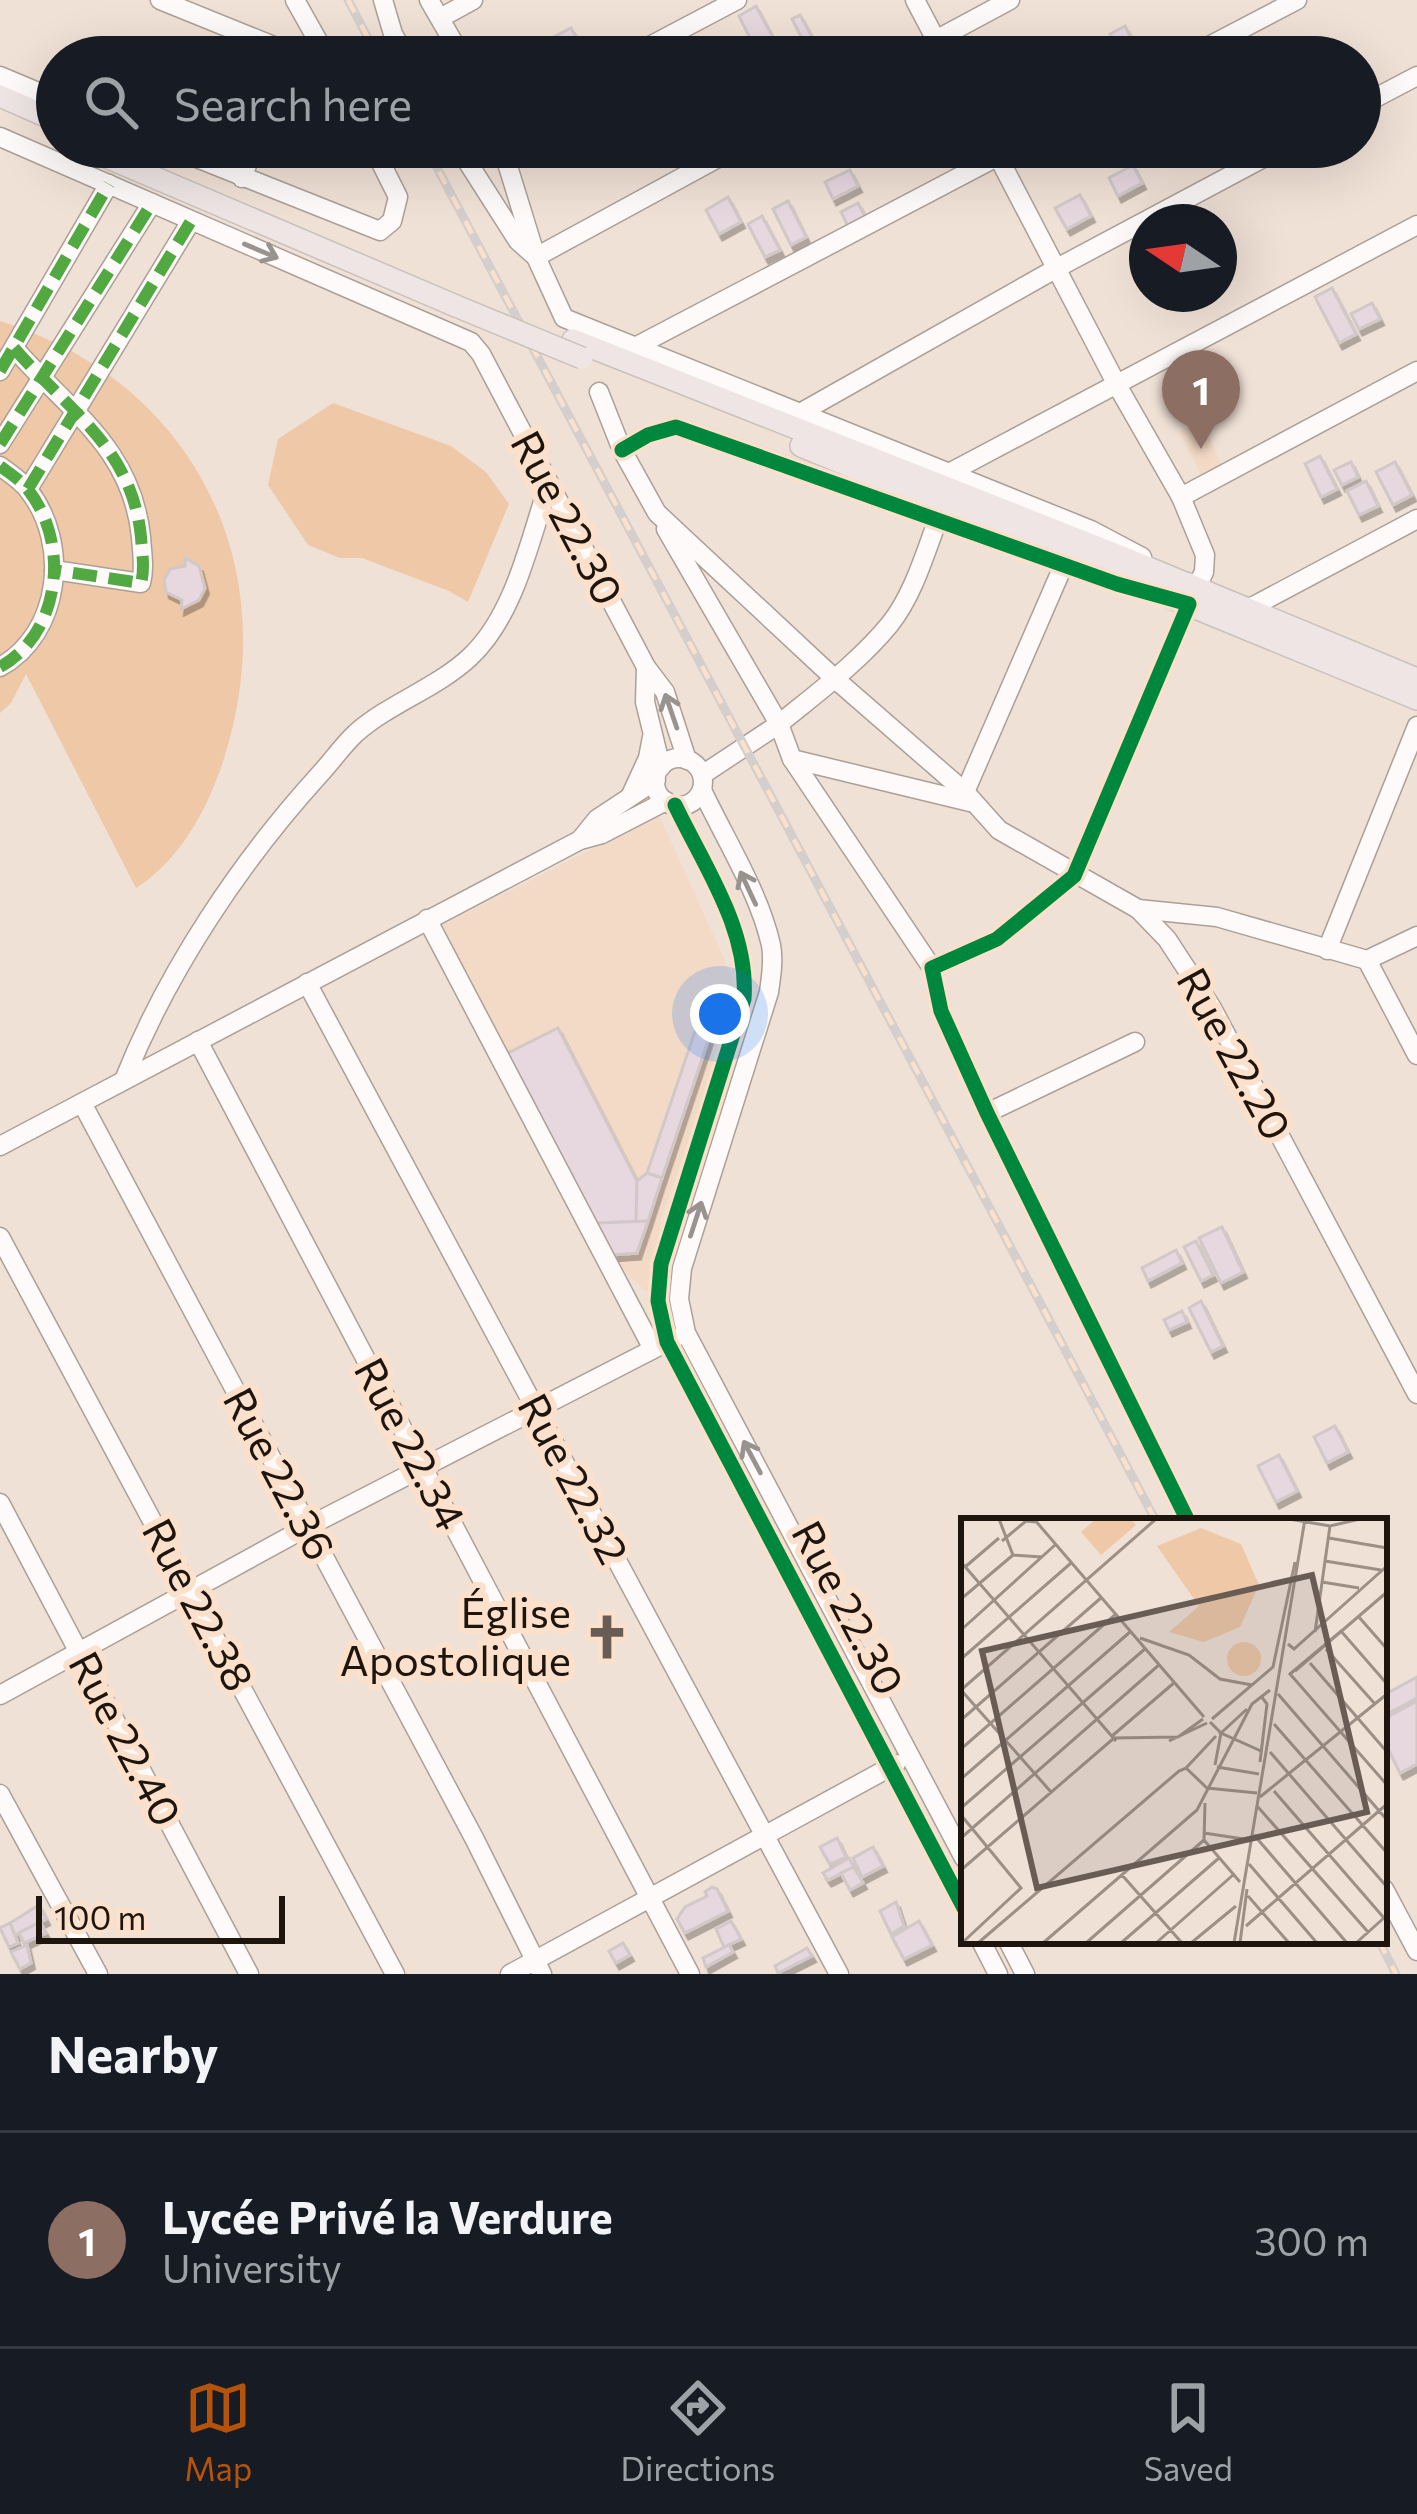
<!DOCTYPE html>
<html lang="en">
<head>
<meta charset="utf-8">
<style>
  body { margin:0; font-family:Commissioner,sans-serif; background:#242831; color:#f1f3f6 }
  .compass { position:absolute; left:1129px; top:204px; width:108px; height:108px; border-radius:50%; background:#171b24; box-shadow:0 12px 48px #0002; rotate:283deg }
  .scale { position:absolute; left:36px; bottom:30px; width:249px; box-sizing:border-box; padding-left:12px; border:6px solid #1e150e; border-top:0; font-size:33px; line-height:42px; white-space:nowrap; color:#1e150e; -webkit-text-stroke:9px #fbe0cb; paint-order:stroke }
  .you { position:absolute; left:720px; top:1014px; width:42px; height:42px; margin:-30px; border:9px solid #fff; border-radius:50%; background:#1a73e8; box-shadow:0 0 0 18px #1a73e833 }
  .badge { display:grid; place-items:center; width:78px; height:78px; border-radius:50%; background:#b45309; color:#fff; font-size:39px; font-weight:700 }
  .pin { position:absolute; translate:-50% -99px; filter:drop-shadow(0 3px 6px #0008) }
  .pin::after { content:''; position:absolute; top:63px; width:42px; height:36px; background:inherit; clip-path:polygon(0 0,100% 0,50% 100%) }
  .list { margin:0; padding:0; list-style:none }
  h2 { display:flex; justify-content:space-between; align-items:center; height:156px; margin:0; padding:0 48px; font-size:51px }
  h2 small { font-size:39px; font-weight:400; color:#9ea1a6 }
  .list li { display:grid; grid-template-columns:78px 1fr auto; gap:36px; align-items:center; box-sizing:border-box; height:216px; padding:0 48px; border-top:3px solid #363941 }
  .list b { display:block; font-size:45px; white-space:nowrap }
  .list p { margin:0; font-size:39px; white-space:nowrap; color:#9ea1a6 }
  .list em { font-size:39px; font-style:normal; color:#9ea1a6 }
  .icon { flex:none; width:66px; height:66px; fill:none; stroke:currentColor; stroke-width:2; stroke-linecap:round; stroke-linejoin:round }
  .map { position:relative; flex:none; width:1417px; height:1974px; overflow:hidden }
  .search { position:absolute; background:#171b24; box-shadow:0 12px 48px #0002; left:36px; right:36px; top:36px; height:132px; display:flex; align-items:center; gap:30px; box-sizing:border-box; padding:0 42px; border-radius:66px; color:#9ea1a6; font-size:45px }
  .sheet { height:372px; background:#171b24 }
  nav { display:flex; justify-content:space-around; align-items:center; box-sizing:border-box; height:168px; border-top:3px solid #363941; background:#171b24; font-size:33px; color:#9ea1a6 }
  nav a { display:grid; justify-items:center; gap:6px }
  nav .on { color:#b45309 }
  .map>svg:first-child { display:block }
</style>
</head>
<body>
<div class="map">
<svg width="1417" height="1974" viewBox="0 0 1417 1974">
  <defs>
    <filter id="shadow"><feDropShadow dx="3.5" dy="6" stdDeviation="0" flood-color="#0004"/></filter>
  </defs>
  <rect width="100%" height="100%" fill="#f0e1d6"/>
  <!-- built -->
  <g fill="#f3dac7">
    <path d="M1201,420L1222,465L1201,475L1180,432Z"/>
    <path d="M659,815L741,996L662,1216L648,1293L611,1260L439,927Z"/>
  </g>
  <!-- green -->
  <g fill="#efc8a8">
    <path d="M0,321C192,381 285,563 225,755C210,805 181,860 136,888L26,674L11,703L0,713Z"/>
    <path d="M333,403L451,446L486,472L509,504L468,602L449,591L362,558H340L308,545L268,485L278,439Z"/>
  </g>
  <!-- building -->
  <g fill="#e7d7df" stroke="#d2c8c8" stroke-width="3" filter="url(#shadow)">
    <path d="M756,6L773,38L755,48L739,16Z"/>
    <path d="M800,15L812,37L804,42L792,19Z"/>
    <path d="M1125,26L1141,57H1122L1110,34Z"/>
    <path d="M571,28L586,57H557L548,40Z"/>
    <path d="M1133,165L1142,183L1118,196L1109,178Z"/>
    <path d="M850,170L858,186L833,199L825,182Z"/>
    <path d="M1080,195L1091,216L1067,229L1055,208Z"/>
    <path d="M728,197L741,222L719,234L706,210Z"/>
    <path d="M788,201L806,237L791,245L773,209Z"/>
    <path d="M858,203L865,217L848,226L841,212Z"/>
    <path d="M762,216L780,250L765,257L748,224Z"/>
    <path d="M1332,288L1356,334L1339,343L1315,297Z"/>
    <path d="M1372,303L1380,319L1359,329L1351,314Z"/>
    <path d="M1320,456L1337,489L1321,497L1305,464Z"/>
    <path d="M1351,462L1358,477L1342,485L1334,470Z"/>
    <path d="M1395,462L1412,495L1393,505L1376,472Z"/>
    <path d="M1366,481L1378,506L1359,515L1347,491Z"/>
    <path d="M185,558L199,566L205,588L199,600L181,609L182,600L166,592L164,580L170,569L185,566Z"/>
    <path d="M709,990L723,996L662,1178L647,1173Z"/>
    <path d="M558,1028L637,1181L636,1222L596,1223L506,1054Z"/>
    <path d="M647,1173L662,1178L648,1221L636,1222L637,1181Z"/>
    <path d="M648,1221L637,1253L612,1255L596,1223Z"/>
    <path d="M1222,1227L1243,1272L1221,1283L1199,1238Z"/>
    <path d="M1196,1241L1213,1275L1201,1281L1184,1247Z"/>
    <path d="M1176,1250L1182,1263L1148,1281L1142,1268Z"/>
    <path d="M1201,1301L1223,1346L1211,1352L1189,1308Z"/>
    <path d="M1182,1311L1187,1322L1169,1330L1164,1320Z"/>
    <path d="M1335,1426L1348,1452L1327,1463L1314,1437Z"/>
    <path d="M1279,1455L1297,1491L1276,1502L1258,1466Z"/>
    <path d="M1417,1677V1698L1389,1713L1384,1695Z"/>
    <path d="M1417,1701V1764L1400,1773L1384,1741V1719Z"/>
    <path d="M837,1838L846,1857L830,1864L820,1847Z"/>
    <path d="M873,1847L883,1866L862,1877L853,1858Z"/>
    <path d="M849,1858L854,1867L828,1880L823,1873Z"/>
    <path d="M854,1867L863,1883L850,1890L841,1873Z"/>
    <path d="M712,1887L717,1889L728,1911L685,1933L677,1919L685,1907L707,1896L705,1892Z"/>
    <path d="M896,1902L904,1926L891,1934L880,1911Z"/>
    <path d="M39,1905L46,1919L15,1935L10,1923Z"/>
    <path d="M731,1921L741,1939L724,1947L716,1929Z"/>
    <path d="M919,1921L932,1945L904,1959L892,1937Z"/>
    <path d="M40,1922L46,1933L24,1943L19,1933Z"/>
    <path d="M10,1923L18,1943L9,1947L0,1928Z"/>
    <path d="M623,1943L630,1955L616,1963L609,1951Z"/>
    <path d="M27,1945L31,1963L20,1969L11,1952Z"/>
    <path d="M729,1945L733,1952L706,1967L703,1958Z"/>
    <path d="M807,1948L812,1956L778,1973L775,1966Z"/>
  </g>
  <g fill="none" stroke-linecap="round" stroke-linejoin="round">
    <!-- minor casing -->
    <g stroke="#aba098" stroke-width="21">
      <g id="minor">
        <path d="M160,0L291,53L311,57"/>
        <path d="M295,0L327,57"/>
        <path d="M383,0L393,34L406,57"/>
        <path d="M429,0L462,57"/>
        <path d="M915,0L945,57"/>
        <path d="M442,17L473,0"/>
        <path d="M629,57L737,0"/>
        <path d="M904,57L1010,0"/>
        <path d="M1188,57L1297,0"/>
        <path d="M0,76L57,100"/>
        <path d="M1360,106L1417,76"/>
        <path d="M0,137L471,342L481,354L646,667L665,692L687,760"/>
        <path d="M169,147L380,231L392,221L398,197L373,147"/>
        <path d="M458,147L518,241L536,257L738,147"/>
        <path d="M502,147L536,257L564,318L1091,530L1142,557"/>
        <path d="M993,147L1117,385L1181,497L1205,555L1204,572L1196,588L1187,582"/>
        <path d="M242,178L254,147"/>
        <path d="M635,347L1016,147"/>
        <path d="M14,348C69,411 132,448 141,537C142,553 145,568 141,583L54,570"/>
        <path d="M0,371L109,184"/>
        <path d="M599,392L622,450L657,513L834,678L965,792L999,830L1138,909L1167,939L1212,1008L1417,1394"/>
        <path d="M800,413L1057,268L1284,147"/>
        <path d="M0,444L152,203"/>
        <path d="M622,450L648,435L676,427L1067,565"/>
        <path d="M0,466C9,473 22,481 29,491C70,544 61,633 0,667"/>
        <path d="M949,473L1417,225"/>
        <path d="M28,489L191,221"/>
        <path d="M1181,497L1417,371"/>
        <path d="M666,529L779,724C817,693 859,662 890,624C913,595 924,556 937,522"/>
        <path d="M1179,601L1189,604L1074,876L997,939L932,968L941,1011L987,1113L1188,1521"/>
        <path d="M1248,609L1417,519"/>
        <path d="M646,667L645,702L661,767"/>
        <circle cx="679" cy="782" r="24"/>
        <path d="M792,759L932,968"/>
        <path d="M702,775L779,724L792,759L970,802"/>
        <path d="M702,790C725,839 759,892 771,945C774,961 771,977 769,992L682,1268L679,1299L686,1333L964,1858"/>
        <path d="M965,792L1064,564"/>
        <path d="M631,795L648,758L652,737"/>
        <path d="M675,805C704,866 749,929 744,999L661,1264L658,1301L667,1342L964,1908"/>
        <path d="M580,840L597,819L656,780"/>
        <path d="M1138,909L1217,917L1367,960L1417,936"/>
        <path d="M427,919L653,1349"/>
        <path d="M1327,950L1417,726"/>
        <path d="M1367,960L1417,1055"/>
        <path d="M307,983L839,1974"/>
        <path d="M198,1041L690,1974"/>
        <path d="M124,1080C168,970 240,862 320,774C332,761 343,745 356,733C390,703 437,688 470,657C515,615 530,539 549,483"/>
        <path d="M82,1103L474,1838L542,1974"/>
        <path d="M987,1113L1135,1042"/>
        <path d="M0,1146L580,840L602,834L666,801"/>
        <path d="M0,1237L395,1974"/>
        <path d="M0,1503L249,1974"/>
        <path d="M0,1695L307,1527L675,1338"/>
        <path d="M0,1794L98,1974"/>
        <path d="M1384,1889L1417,1951"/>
        <path d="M981,1941L998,1974"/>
        <path d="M1008,1941L1025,1974"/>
        <path d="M510,1974L896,1764"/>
      </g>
    </g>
    <!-- major casing -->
    <g stroke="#c8c1bc" stroke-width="24">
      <g id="major">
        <path d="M0,96L57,121"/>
        <path d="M83,147L456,306"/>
        <path d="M573,340L1122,557L1417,679"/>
        <path d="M801,446L1417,699"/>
      </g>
    </g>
    <!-- minor -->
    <use href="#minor" stroke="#fdfaf9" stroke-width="18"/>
    <!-- major -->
    <use href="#major" stroke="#efe5e5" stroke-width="21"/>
    <!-- rail casing -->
    <g stroke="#d4cfcc" stroke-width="9">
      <g id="rail">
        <path d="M348,0L378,57"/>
        <path d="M426,147L1156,1521"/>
        <path d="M1379,1941L1396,1974"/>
      </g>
    </g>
    <!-- rail -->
    <use href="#rail" stroke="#fbe0cb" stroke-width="4.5" stroke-dasharray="14" stroke-linecap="butt"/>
    <!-- major-bridge casing -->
    <g stroke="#c8c1bc" stroke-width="24" stroke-linecap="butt">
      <path id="major-bridge" d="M456,306L582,358"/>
    </g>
    <!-- major-bridge -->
    <use href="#major-bridge" stroke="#efe5e5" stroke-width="21"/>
    <!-- quiet -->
    <g stroke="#52a941" stroke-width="12" stroke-dasharray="24 12" stroke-linecap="butt">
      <path d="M14,348C69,411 132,448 141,537C142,553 145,568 141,583L54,570"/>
      <path d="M0,371L109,184"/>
      <path d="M0,444L152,203"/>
      <path d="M0,466C9,473 22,481 29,491C70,544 61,633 0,667"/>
      <path d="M28,489L191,221"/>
    </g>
    <!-- cycleway casing -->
    <g stroke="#fbe0cb" stroke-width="22">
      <g id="cycleway">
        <path d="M622,450L648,435L676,427L1117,584L1189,604L1074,876L997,939L932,968L941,1011L987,1113L1188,1521"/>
        <path d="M675,805C704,866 749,929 744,999L661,1264L658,1301L667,1342L964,1908"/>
      </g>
    </g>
    <!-- cycleway -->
    <use href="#cycleway" stroke="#00873e" stroke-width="15"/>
  </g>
  <!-- one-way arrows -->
  <defs><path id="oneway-shaft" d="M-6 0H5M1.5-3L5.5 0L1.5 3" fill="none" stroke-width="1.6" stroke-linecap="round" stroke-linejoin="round" transform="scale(3)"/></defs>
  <g stroke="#99938f">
    <use href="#oneway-shaft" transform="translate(261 251) rotate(23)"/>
    <use href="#oneway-shaft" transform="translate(671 711) rotate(-109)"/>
    <use href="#oneway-shaft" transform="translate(748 888) rotate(-115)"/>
    <use href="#oneway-shaft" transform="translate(696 1219) rotate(-72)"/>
    <use href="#oneway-shaft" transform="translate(752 1457) rotate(-118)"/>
  </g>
  <!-- icons -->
  <defs>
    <g id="church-bare" transform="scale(3.6)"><path d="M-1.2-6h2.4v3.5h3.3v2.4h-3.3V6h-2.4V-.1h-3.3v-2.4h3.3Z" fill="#685c54" stroke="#fbe0cb" stroke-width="2.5" paint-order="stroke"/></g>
  </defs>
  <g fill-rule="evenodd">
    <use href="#church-bare" x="607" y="1637"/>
  </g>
  <g text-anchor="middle" stroke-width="12" stroke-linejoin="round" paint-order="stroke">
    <!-- street labels -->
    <g font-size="42" fill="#1e150e" stroke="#fbe0cb">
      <text transform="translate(567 518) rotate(62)" y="15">Rue 22.30</text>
      <text transform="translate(1234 1054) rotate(61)" y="15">Rue 22.20</text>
      <text transform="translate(410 1444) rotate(62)" y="15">Rue 22.34</text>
      <text transform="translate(279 1474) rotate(62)" y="15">Rue 22.36</text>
      <text transform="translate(573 1479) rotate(62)" y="15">Rue 22.32</text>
      <text transform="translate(198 1605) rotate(62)" y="15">Rue 22.38</text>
      <text transform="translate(848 1608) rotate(62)" y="15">Rue 22.30</text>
      <text transform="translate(125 1739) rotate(62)" y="15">Rue 22.40</text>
    </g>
    <!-- poi labels -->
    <g font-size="42" fill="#1e150e" stroke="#fbe0cb" text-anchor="end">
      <text x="571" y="1628">Église<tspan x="571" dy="48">Apostolique</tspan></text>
    </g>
  </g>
  <!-- overview -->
  <g transform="translate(961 1518)">
    <rect width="426" height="426" fill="#f0e1d6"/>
    <path d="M135,1H170L175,7L140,37L120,14ZM240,10L280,26L298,67L279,109L243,124L208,114L238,88L196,28ZM266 141a17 17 0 1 1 34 0a17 17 0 1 1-34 0Z" fill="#efc8a8"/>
    <path fill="none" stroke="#9c8f86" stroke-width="3" d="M38,1L52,37L81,39M73,1L243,199M328,1L369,8L399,1M368,20L426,30M41,23L65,3L75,4M364,43L420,52M0,44L155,223M4,49L38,20M361,64L398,70M0,81L52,37M397,98L426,131M0,112L94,27M354,114L369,8M179,120L228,137L259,161L291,167M327,126L333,131L426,48M365,131L414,186M0,141L110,45M349,145L426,234M334,153L426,74M426,166L380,113L329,156L426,267M0,172L195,1M0,172L90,274M317,176L426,302M286,191L260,215L300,233M251,201L312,149L334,44M0,202L141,79M249,204L260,215L254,247M313,206L426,335M151,218L214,164M208,223L246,205M0,231L155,96M309,234L426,369M299,244L306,186L300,178M256,249L298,256M225,250L255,218M0,261L169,114M313,273L423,400M299,279L426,176M244,285L243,322L279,364M297,289L407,414M0,290L185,130M0,297L60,370L1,425M243,315L289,322M293,317L386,425M0,320L199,146M288,346L356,425M0,352L153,220L217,219L242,201M161,357L221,425M287,378L328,425M285,408L426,286M17,425L218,253L225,250L246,270L296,275M82,425L236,292L291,186L309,172M125,425L243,322M160,425L258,340M195,425L272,357M230,425L275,388M273,425L344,1M279,425L286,371M395,425L424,399"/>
    <path fill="#685c54" fill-opacity="0.15" stroke="#685c54" stroke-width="6" d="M351,57L406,294L76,370L21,133Z"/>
    <rect width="426" height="426" fill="none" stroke="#1e150e" stroke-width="6"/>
  </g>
</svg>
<svg class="compass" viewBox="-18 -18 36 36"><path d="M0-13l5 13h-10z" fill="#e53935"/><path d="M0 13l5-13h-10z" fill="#9ea1a6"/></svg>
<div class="scale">100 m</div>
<div class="you"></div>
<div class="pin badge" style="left:1201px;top:449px;background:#8d6e63">1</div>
<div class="search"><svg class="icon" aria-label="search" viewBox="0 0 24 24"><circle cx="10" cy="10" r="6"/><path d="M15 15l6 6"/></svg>Search here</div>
</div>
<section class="sheet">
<h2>Nearby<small></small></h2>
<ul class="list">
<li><span class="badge" style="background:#8d6e63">1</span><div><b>Lycée Privé la Verdure</b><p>University</p></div><em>300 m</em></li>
</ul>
</section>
<nav>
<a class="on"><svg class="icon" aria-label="map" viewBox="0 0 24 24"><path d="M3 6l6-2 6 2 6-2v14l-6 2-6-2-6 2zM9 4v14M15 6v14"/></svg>Map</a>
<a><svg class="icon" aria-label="directions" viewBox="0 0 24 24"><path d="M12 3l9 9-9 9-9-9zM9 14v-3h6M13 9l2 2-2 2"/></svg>Directions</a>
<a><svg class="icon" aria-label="saved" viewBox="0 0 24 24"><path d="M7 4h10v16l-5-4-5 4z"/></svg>Saved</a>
</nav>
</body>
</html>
